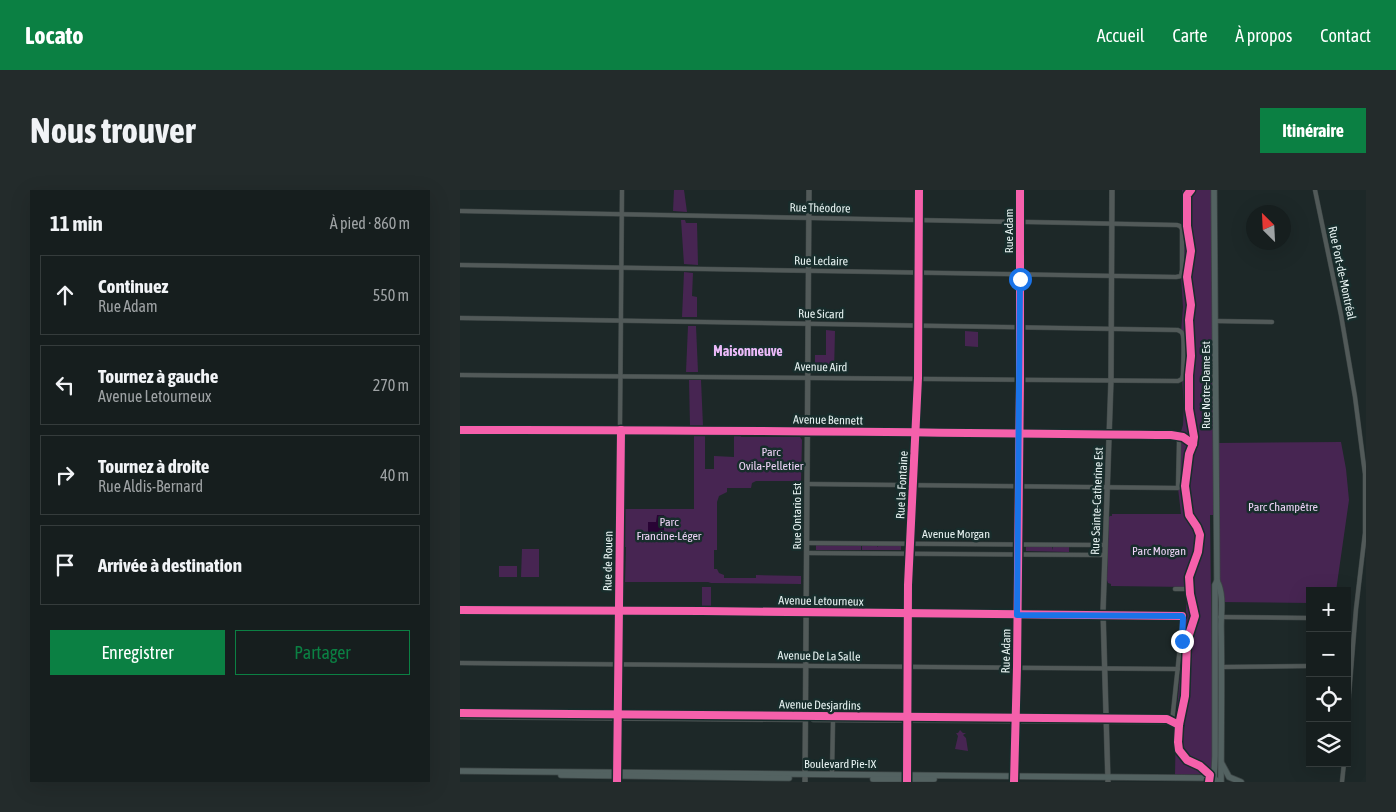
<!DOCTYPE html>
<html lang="fr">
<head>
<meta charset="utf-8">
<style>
  body { margin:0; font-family:"Asap Condensed",sans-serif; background:#232b2b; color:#f1f3f6 }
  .controls { position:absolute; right:15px; bottom:15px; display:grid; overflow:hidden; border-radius:0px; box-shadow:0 5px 20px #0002 }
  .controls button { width:45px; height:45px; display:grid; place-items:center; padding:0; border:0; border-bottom:1px solid #353c3c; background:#161e1e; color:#f1f3f6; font:25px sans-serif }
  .compass { position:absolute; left:786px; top:15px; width:45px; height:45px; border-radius:50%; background:#161e1e; box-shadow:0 5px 20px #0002; rotate:336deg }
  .stop { position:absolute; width:15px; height:15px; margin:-11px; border:4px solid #1a73e8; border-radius:50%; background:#fff }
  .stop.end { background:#1a73e8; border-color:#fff; box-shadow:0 1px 5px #0008 }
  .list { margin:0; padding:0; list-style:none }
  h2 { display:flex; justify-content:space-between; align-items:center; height:65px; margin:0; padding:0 20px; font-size:21px }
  h2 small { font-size:16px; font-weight:400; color:#9ea2a4 }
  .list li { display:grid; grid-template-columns:32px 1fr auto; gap:15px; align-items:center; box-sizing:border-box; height:80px; margin:0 10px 10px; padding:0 10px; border:1px solid #353c3c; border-radius:0px }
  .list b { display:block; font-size:19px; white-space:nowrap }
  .list p { margin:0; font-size:16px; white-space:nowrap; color:#9ea2a4 }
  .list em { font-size:16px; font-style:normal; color:#9ea2a4 }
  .actions { display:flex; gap:10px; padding:15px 20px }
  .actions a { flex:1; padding:11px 0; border:1px solid #0b8043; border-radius:0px; text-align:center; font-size:18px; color:#0b8043 }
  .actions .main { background:#0b8043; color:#fff }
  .icon { flex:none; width:28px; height:28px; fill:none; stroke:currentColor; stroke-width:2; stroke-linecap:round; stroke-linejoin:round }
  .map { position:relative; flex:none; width:906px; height:592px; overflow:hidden; border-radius:0px }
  header { display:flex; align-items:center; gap:30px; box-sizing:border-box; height:70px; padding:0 25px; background:#0b8043; color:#fff }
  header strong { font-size:24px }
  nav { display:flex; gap:28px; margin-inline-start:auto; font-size:18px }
  .intro { display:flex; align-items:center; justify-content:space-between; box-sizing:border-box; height:120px; padding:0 30px }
  h1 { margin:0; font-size:35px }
  .button { padding:12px 22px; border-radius:0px; background:#0b8043; color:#fff; font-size:18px; font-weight:700 }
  main { display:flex; gap:30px; padding:0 30px }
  aside { flex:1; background:#161e1e; border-radius:0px; box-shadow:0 5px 20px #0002 }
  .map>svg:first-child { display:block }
</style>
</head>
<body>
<header>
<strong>Locato</strong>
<nav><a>Accueil</a><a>Carte</a><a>À propos</a><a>Contact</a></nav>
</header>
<div class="intro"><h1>Nous trouver</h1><a class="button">Itinéraire</a></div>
<main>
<aside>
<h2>11 min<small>À pied · 860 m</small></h2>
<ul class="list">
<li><svg class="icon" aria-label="ahead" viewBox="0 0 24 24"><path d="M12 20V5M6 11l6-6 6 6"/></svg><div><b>Continuez</b><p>Rue Adam</p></div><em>550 m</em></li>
<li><svg class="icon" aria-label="left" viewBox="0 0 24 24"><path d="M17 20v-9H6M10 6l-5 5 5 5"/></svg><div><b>Tournez à gauche</b><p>Avenue Letourneux</p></div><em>270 m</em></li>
<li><svg class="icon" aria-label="right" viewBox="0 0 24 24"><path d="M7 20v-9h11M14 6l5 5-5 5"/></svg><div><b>Tournez à droite</b><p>Rue Aldis-Bernard</p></div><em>40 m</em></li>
<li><svg class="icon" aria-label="arrive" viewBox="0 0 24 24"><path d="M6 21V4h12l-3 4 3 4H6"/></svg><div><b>Arrivée à destination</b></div></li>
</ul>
<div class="actions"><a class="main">Enregistrer</a><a>Partager</a></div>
</aside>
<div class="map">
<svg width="906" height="592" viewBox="0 0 906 592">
  <rect width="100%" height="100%" fill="#1d2828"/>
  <!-- green -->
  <g fill="#472552">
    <path d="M214,0H224L227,22L213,21Z"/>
    <path d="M722,0H754L757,325H750L752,485V579L750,583L748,584L715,585L716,530L728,397L651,396V394L648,393L647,390L649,327L650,326H652V324H721L718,298L720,245L723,235L724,215L722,189L721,142L723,117L721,86Z"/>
    <path d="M221,30H225L226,33H237L238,75L224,74Z"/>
    <path d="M224,82L233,83L232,106L237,107V127H222Z"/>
    <path d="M228,136H236L238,182H226Z"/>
    <path d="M366,140L375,141L374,182L357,183L355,180V165H366Z"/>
    <path d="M505,141L518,142V157L505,156Z"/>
    <path d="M229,190H241L243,236H230Z"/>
    <path d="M274,241H280L281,247H340L342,250L341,291H296L292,293L291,298H267V302L259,306L257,312V360H254V379H257L259,383L264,385V388H296V385L341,386V394L251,393L248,392H165L166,357H159L160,319H234V246H245V279H254V266L274,267Z"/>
    <path d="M881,252L886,279L889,310L876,401H850V413L758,412V253Z"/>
    <path d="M356,355L401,356V360H356Z"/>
    <path d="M402,356H417V357L418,356H441V360H402Z"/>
    <path d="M566,357H592V360L593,357H609V362L566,361Z"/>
    <path d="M62,359H79V387H61Z"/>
    <rect x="39" y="376" width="18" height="11"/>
    <rect x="242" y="397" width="9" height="19"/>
    <path d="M500,540L503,543H506L503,545L506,548L508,561L495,559L498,546L496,543H498Z"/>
  </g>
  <!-- water -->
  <path fill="#290435" d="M197,325H204V342H188V332H196Z"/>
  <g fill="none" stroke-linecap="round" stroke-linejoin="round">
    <!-- street casing -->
    <g stroke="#3c4545" stroke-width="5">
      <g id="street">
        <path d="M855,0L881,125L895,207L905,284V343L896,419L887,529"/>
        <path d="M0,21L717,35L720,36L722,39V80L721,86L716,87L0,75"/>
        <path d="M0,128L718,140C719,141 721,141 722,143C725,147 723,178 723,185L722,189L718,191L0,185"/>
        <path d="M755,131L812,132"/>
        <path d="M0,240C237,239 474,243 711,245L717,246L719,252L718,298L347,294"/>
        <path d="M347,353L645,355"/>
        <path d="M347,363L644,365"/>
        <path d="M715,399H726"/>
        <path d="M0,420L242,421L722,426L723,428L712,532L353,530"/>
        <path d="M760,427L850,428"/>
        <path d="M0,473L718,479"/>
        <path d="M762,477L850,476"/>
        <path d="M0,527L346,530"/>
        <path d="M372,584L373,530"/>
        <path d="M157,592L162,0"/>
        <path d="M447,592L448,395L458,188L459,0"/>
        <path d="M554,592L557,477L560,189V0"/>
        <path d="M882,592L884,573"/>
      </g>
    </g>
    <!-- secondary casing -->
    <g stroke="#3c4545" stroke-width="6">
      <g id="secondary">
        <path d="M345,592L349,0"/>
        <path d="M648,592L643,422L651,190L652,0"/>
      </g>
    </g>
    <!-- primary casing -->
    <g stroke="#3c4545" stroke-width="7">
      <g id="primary">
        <path d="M754,0L757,391C764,404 761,422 761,437C762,488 761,540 761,592"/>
        <path d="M762,574L769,587L781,592"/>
        <path d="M0,581L749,588H754L758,592"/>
        <path d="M101,585L329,588"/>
        <path d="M413,589H474"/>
        <path d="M754,590L755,566V395L757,391"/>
      </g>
    </g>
    <!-- street -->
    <use href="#street" stroke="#525a59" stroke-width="4"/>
    <!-- secondary -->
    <use href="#secondary" stroke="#525a59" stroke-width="5"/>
    <!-- primary -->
    <use href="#primary" stroke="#536261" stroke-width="5.5"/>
    <!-- cycleway casing -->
    <g stroke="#182d2c" stroke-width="11">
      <g id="cycleway">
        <path d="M731,0L727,5V36L731,61L727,87L731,115L729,130L731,166L729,185V219L734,247L733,254L729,264L725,296L729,325L737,337L740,345L738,362L729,387L730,404L735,426L727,451L725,506L719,535L718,552L719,560L727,570L740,576L750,585L749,592"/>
        <path d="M0,240C237,239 474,243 711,245L723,247L733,254"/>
        <path d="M0,420L242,421L722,426"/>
        <path d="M0,523L707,529L719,535"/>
        <path d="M157,592L161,240"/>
        <path d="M447,592L448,395L458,188L459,0"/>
        <path d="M554,592L557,477L560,189V0"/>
      </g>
    </g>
    <!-- cycleway -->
    <use href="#cycleway" stroke="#f560ab" stroke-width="8"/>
  </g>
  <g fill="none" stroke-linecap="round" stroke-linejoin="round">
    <!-- route -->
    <path stroke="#1a73e8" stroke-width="6" d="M560,89L557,425L722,426L723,428L722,451"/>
  </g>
  <g text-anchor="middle" stroke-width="5" stroke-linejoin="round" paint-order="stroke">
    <!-- street labels -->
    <g font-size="12" fill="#e6f2f1" stroke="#182d2c">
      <text transform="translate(360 18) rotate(1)" y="4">Rue Théodore</text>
      <text transform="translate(549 41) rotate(-90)" y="4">Rue Adam</text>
      <text transform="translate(361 71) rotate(1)" y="4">Rue Leclaire</text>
      <text transform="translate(882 83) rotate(78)" y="4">Rue Port-de-Montréal</text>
      <text transform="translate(361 124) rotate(1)" y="4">Rue Sicard</text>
      <text transform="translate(361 177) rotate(1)" y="4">Avenue Aird</text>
      <text transform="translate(746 195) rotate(-90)" y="4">Rue Notre-Dame Est</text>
      <text transform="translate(368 230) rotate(1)" y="4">Avenue Bennett</text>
      <text transform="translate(442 295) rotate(-87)" y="4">Rue la Fontaine</text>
      <text transform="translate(637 311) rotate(-88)" y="4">Rue Sainte-Catherine Est</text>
      <text transform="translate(337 326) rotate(-90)" y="4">Rue Ontario Est</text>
      <text x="496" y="348">Avenue Morgan</text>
      <text transform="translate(148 371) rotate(-89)" y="4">Rue de Rouen</text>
      <text transform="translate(361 411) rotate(1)" y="4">Avenue Letourneux</text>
      <text transform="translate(546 461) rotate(-89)" y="4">Rue Adam</text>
      <text transform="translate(359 466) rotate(1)" y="4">Avenue De La Salle</text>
      <text transform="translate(360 515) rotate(1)" y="4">Avenue Desjardins</text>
      <text x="380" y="578">Boulevard Pie-IX</text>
    </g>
    <!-- park labels -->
    <g font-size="12" fill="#eed4f7" stroke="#182d2c">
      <text x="311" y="266">Parc<tspan x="311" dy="14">Ovila-Pelletier</tspan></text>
      <text x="823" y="321">Parc Champêtre</text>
      <text x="209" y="336">Parc<tspan x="209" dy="14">Francine-Léger</tspan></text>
      <text x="699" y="365">Parc Morgan</text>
    </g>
    <!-- neighbourhood labels -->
    <g font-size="14" font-weight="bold" fill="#eabaf9" stroke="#182d2c">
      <text x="288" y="166">Maisonneuve</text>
    </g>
  </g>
</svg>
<div class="controls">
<button>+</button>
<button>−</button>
<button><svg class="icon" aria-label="locate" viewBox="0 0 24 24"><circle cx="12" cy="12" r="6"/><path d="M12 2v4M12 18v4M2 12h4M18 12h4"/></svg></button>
<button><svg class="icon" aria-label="layers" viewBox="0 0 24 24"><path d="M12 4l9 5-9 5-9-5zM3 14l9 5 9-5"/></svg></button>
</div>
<svg class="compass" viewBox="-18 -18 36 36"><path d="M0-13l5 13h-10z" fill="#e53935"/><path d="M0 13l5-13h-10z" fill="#9ea2a4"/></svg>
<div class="stop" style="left:560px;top:89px"></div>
<div class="stop end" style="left:722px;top:451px"></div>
</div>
</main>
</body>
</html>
